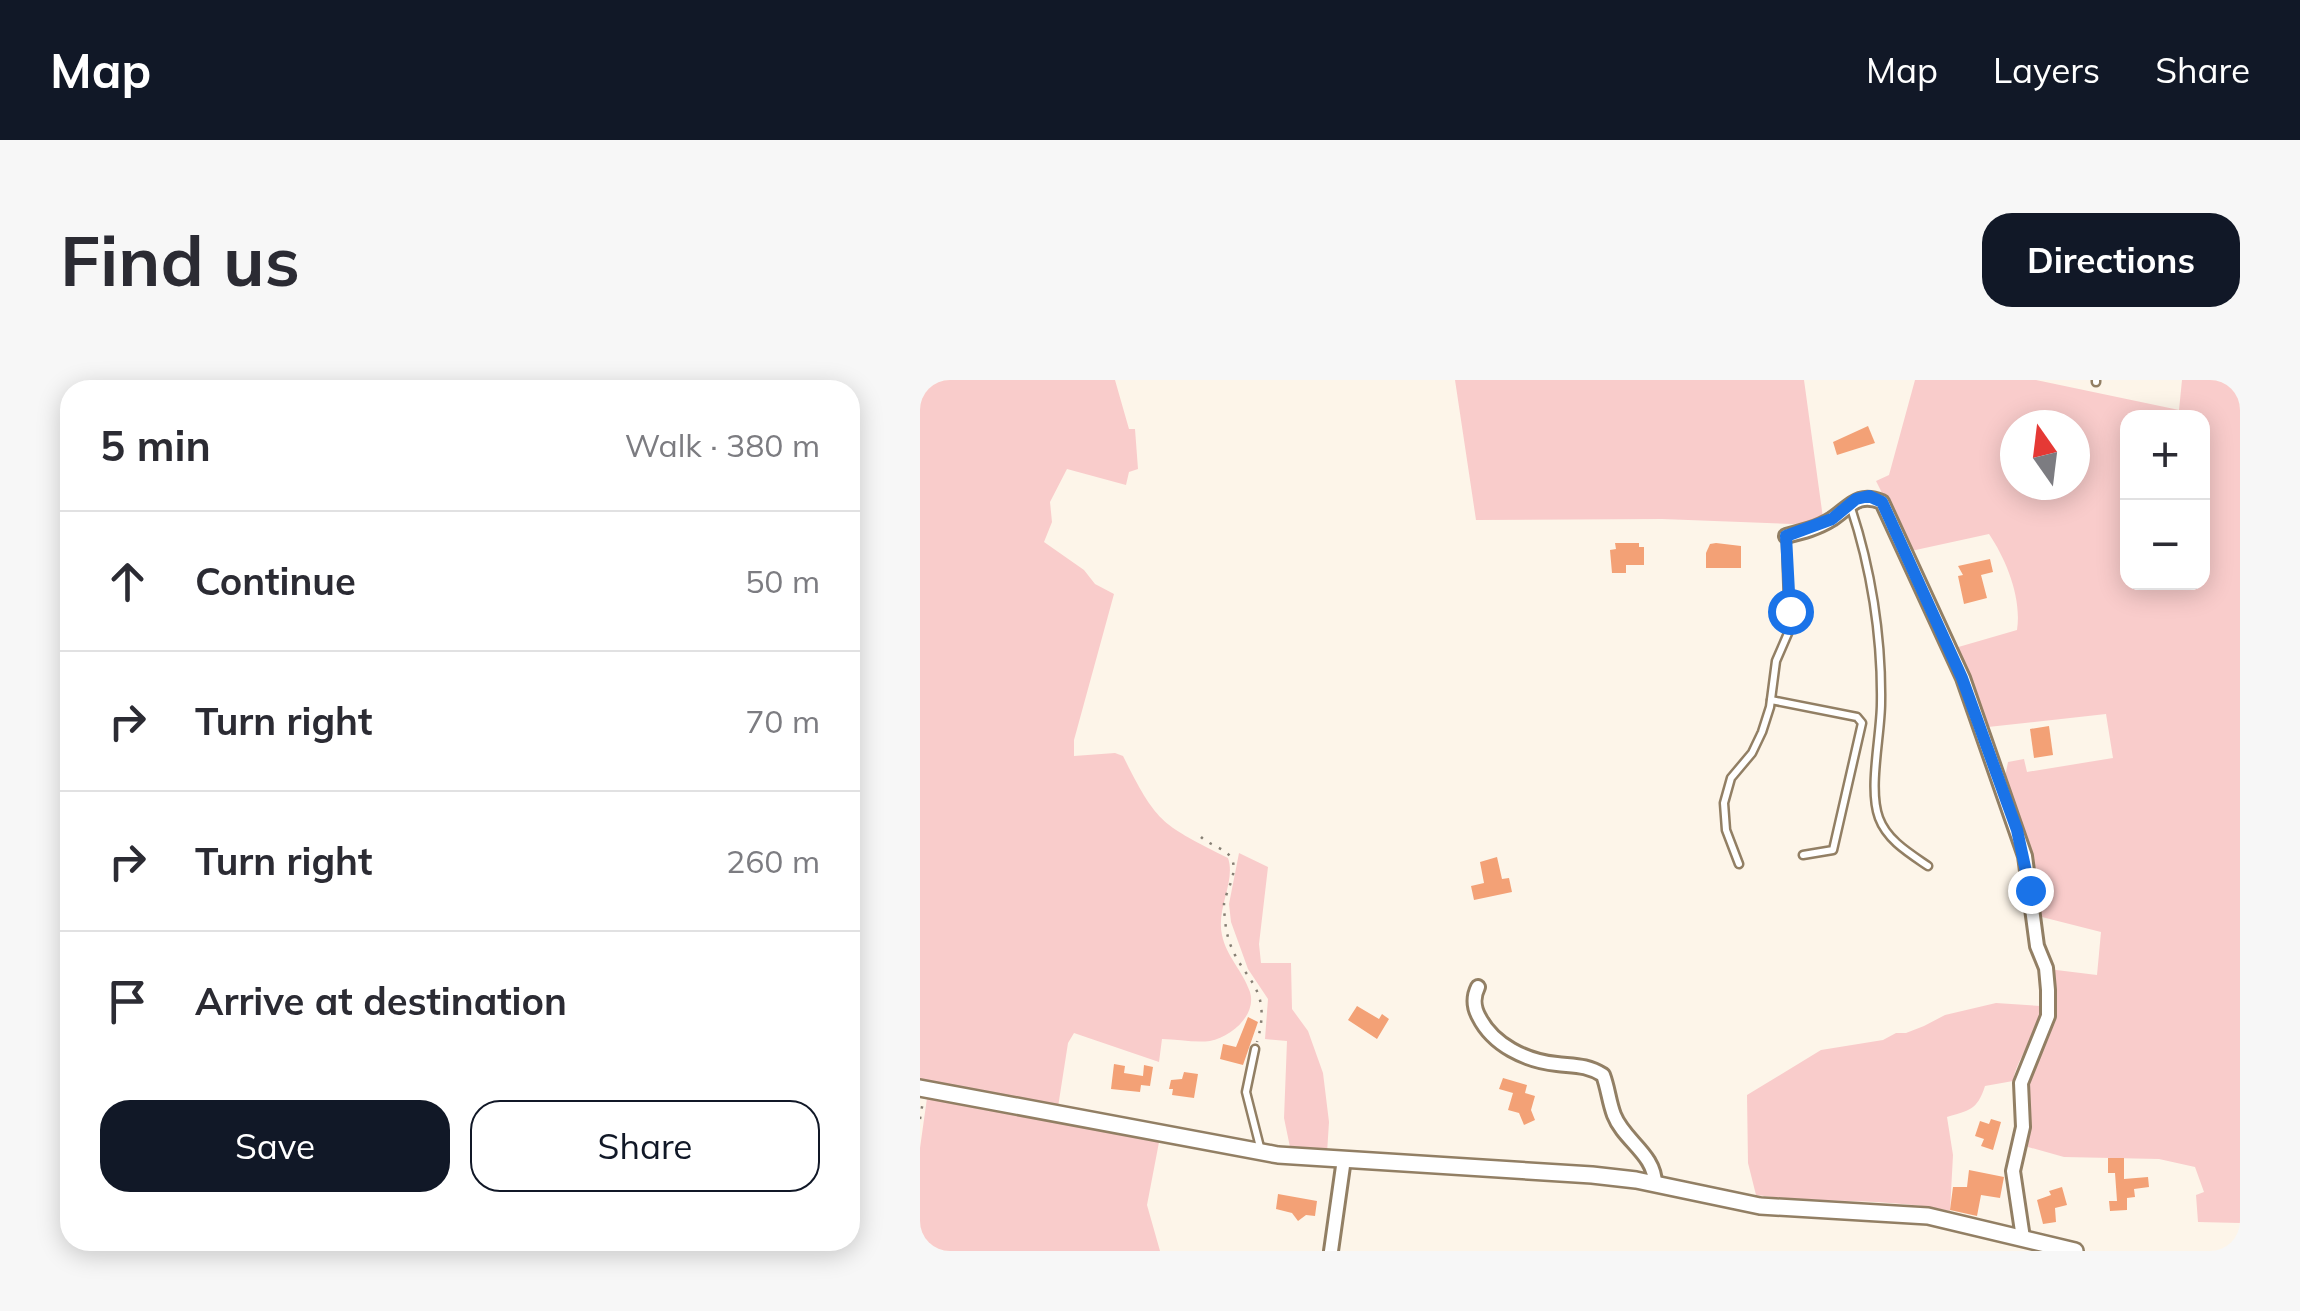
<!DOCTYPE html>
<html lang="en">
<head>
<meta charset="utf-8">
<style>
  body { margin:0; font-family:Mulish,sans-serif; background:#f7f7f7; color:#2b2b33 }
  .controls { position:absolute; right:30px; top:30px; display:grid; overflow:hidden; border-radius:20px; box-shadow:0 5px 25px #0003 }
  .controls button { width:90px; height:90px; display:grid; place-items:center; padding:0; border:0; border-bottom:2px solid #e1e1e2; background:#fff; color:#2b2b33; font:50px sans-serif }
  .compass { position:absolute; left:1080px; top:30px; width:90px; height:90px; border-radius:50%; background:#fff; box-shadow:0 5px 25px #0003; rotate:346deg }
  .stop { position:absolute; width:30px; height:30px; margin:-22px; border:8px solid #1a73e8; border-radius:50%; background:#fff }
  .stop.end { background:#1a73e8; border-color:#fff; box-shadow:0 2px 10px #0008 }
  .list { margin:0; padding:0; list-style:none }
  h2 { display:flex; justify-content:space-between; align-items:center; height:130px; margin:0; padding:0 40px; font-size:42px }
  h2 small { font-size:32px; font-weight:400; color:#7c7c81 }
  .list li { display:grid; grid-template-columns:65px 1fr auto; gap:30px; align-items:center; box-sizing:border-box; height:140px; padding:0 40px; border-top:2px solid #e1e1e2 }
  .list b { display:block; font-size:38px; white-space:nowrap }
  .list em { font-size:32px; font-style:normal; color:#7c7c81 }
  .actions { display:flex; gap:20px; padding:30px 40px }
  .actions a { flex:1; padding:22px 0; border:2px solid #111827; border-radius:30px; text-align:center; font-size:35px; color:#111827 }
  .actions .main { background:#111827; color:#fff }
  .icon { flex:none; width:55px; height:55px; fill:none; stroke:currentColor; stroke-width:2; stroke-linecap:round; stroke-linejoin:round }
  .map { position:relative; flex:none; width:1320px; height:871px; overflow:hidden; border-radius:30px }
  header { display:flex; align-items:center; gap:60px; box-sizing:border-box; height:140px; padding:0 50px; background:#111827; color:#fff }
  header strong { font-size:48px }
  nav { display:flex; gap:55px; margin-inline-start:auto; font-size:35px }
  .intro { display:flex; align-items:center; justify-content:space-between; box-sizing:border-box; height:240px; padding:0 60px }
  h1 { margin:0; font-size:70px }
  .button { padding:25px 45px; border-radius:30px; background:#111827; color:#fff; font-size:35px; font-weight:700 }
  main { display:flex; gap:60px; padding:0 60px }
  aside { flex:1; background:#fff; border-radius:30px; box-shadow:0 5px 25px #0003 }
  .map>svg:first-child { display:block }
</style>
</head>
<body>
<header>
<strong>Map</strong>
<nav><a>Map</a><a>Layers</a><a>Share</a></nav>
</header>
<div class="intro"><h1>Find us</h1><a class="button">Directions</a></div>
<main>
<aside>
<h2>5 min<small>Walk · 380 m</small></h2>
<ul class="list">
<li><svg class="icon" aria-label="ahead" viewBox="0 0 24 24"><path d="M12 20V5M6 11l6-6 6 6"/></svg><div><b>Continue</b></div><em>50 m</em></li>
<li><svg class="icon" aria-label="right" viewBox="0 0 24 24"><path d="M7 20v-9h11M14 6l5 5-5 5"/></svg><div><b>Turn right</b></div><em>70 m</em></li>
<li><svg class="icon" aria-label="right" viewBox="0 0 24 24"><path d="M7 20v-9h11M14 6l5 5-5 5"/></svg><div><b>Turn right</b></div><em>260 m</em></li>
<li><svg class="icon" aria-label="arrive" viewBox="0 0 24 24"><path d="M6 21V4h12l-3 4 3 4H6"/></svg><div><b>Arrive at destination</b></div></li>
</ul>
<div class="actions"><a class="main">Save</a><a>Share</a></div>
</aside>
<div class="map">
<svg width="1320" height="871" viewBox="0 0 1320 871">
  <rect width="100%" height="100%" fill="#fdf5e9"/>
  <!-- green -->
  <g fill="#f9cccb" fill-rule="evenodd">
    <path d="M0,0H195L209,49H215L218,89L209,92L206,105L147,89L130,122L132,142L124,162L164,190L175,204L194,214L154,360V376L195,373L203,376C237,444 241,444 308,478C316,501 296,528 302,555C306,576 323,591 330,612C337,635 311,657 290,661C275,663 257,659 242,659L239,682L154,653L148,663L138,727L0,701Z"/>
    <path d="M535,0H884L903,138L892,143L872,144L742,139L556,140Z"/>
    <path d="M995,0H1116L1259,30L1262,0H1320V843L1278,842L1276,815L1284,812L1275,787L1239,779L1144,777L1108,767L1109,730L1104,701L1130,642L1128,589L1177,595L1181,552L1114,535L1084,402L1088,382L1104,379L1107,392L1193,378L1186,334L1068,347L1063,342L1035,268L1097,250C1102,218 1086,179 1069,154L991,171L956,101L969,95ZM1208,38H1282V202H1208ZM1095,45H1155V105H1095Z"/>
    <path d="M319,473L348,487L339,564L341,583H371L372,629L388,651L403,693L409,742L407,773L371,772L364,738L367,661L345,659L348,619L328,589L311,542L309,524Z"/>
    <path d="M1076,623L1121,626C1120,655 1098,673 1093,701L1065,706C1057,731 1049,730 1027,737L1033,775L1030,831C967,817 900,824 836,815L828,783L827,715L901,670L963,660L976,653H986L1004,646L1025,635Z"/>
    <path d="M23,717L240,757L227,825L240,871H0V768L7,718Z"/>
  </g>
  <!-- building -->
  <g fill="#f3a176">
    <path d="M948,46L955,63L917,75L913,62Z"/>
    <path d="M695,163H719V167H724V185H706V193H692L690,170L696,169Z"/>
    <path d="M796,163L821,166V188H786V173L790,164Z"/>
    <path d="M1070,179L1073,192L1061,195L1067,218L1044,224L1038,196L1043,195L1038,186Z"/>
    <path d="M1129,346L1133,375L1114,378L1110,349Z"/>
    <path d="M577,477L582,499L589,498L592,512L554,520L551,506L564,503L560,482Z"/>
    <path d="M437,626L459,639L462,634L469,639L457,659L428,640Z"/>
    <path d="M328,637L338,642L323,685L300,679L303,664L316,667Z"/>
    <path d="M194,684L205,686L204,693L223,696L224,685L233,687L230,706L221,705L220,712L191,709Z"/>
    <path d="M264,692L278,694L274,718L252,715L253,709H249L251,700L262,699Z"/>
    <path d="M583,698L607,705L605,713L615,716L611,730L615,740L604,745L599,733L588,730L593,713L579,709Z"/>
    <path d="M1071,739L1081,742L1073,770L1061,766L1064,759L1055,756L1060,741L1069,744Z"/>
    <path d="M1188,778H1204V799L1228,797L1229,807L1214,809L1215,817L1207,818V830L1190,831L1189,821H1197L1195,793H1188Z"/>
    <path d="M1049,790L1084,797L1080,818L1061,815L1057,836L1030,830L1033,807H1047Z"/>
    <path d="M1142,807L1147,825L1135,828L1136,842L1123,844L1117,820L1131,815L1129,811Z"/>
    <path d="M358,814L397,821L395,836L386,835L378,841L372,833L356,829Z"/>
  </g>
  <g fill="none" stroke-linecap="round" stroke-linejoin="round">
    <!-- service casing -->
    <g stroke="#927f64" stroke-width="11">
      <g id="service">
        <path d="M1176,2V0"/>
        <path d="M930,125C951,187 962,257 961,323C961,355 948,409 959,438C967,460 989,473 1008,486"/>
        <path d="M851,320L937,337L942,343L913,470L883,475"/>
        <path d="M819,484L806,450L804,423L811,398L832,373L842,352L850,327L856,281L869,251L866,158"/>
        <path d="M335,669L326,712L341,771"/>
      </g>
    </g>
    <!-- minor casing -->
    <g stroke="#927f64" stroke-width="18">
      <g id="minor">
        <path d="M866,156C882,152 898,148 912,139C931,126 938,112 962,122L1043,298L1105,476L1117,566L1126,588L1128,610V636L1101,703L1103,747L1093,791L1103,858"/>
        <path d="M558,607C553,617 553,626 559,637C573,665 606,681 637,684C655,686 667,685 683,695C688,708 689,722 694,735C704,761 735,774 735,804"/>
        <path d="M411,871L424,779"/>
      </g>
    </g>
    <!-- tertiary casing -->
    <g stroke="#927f64" stroke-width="20">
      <path id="tertiary" d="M0,708L358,775L672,795L716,800L840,826L1008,836L1155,871"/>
    </g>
    <!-- path -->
    <g stroke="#867f74" stroke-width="2.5" stroke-dasharray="2.5 8" stroke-linecap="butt">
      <path d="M281,457C289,465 307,469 312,479C318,494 306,510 304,524C304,531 305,541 306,548C315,600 355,600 337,662"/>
      <path d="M0,739L3,721"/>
    </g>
    <!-- service -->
    <use href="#service" stroke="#fff" stroke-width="6"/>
    <!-- minor -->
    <use href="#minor" stroke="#fff" stroke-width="12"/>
    <!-- tertiary -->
    <use href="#tertiary" stroke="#fff" stroke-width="15"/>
  </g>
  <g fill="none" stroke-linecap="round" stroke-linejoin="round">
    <!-- route -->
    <path stroke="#1a73e8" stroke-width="12" d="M870,231L866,156L912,139L936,119L949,116L962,122L1042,298L1097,450L1110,510"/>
  </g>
</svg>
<div class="controls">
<button>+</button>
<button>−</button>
</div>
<svg class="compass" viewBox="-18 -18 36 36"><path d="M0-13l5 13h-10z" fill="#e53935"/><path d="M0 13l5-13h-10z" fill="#7c7c81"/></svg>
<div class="stop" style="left:870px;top:231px"></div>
<div class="stop end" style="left:1110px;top:510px"></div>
</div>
</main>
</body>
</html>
